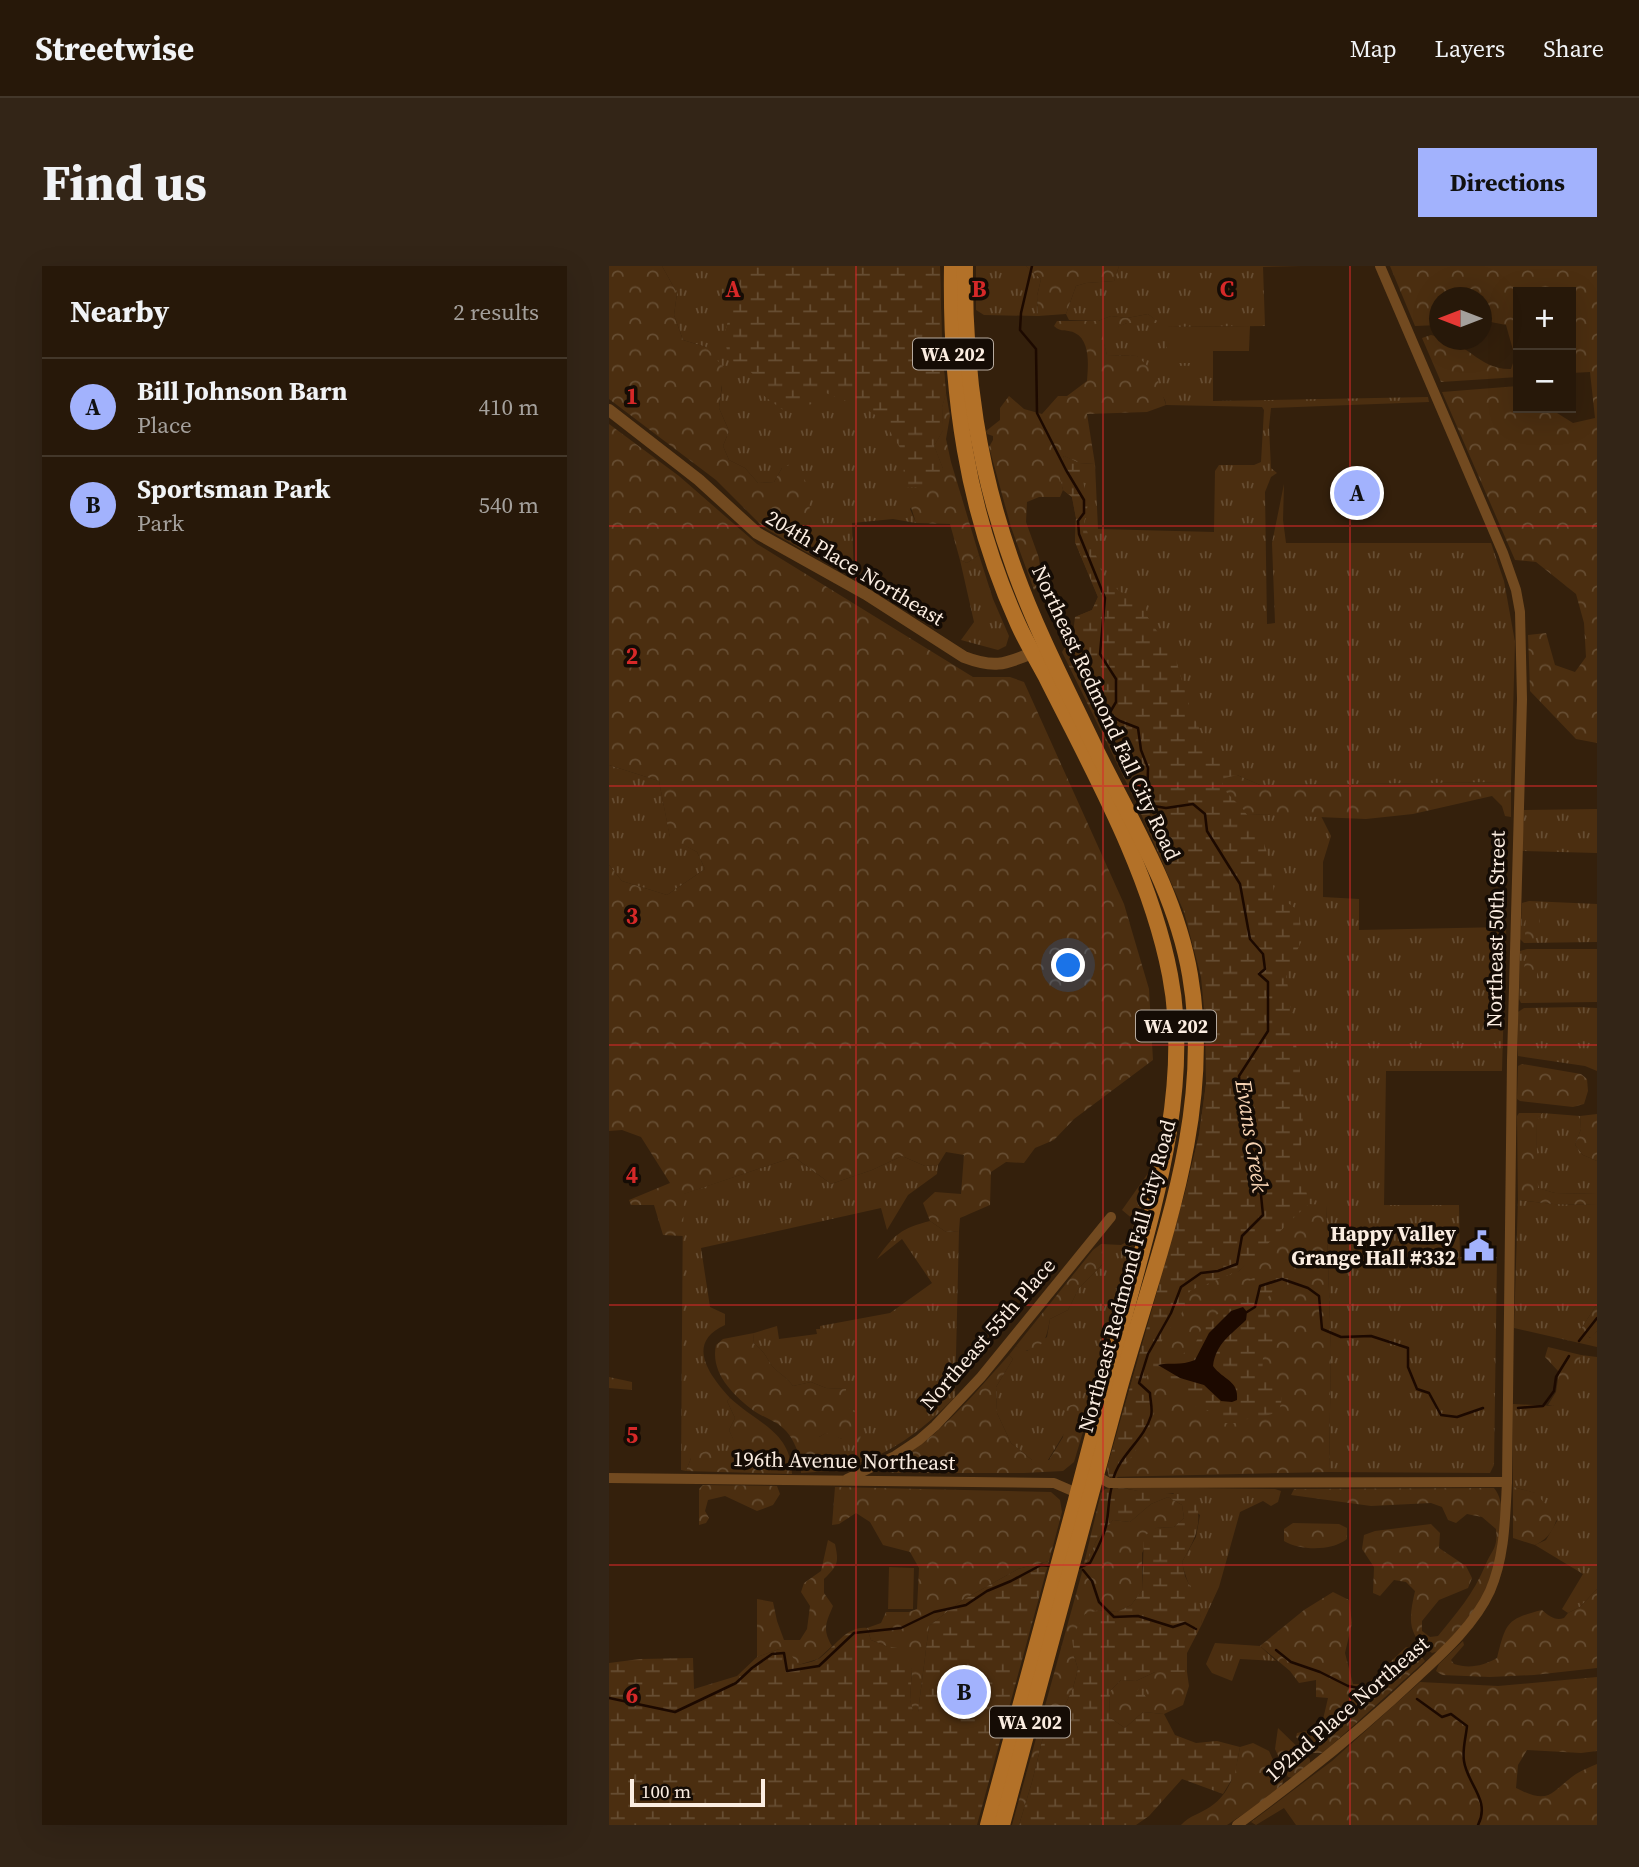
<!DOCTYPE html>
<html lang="en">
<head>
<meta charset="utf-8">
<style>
  body { margin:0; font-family:"Source Serif 4",serif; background:#332517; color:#f1f3f6 }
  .controls { position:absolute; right:21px; top:21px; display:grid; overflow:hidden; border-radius:0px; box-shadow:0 7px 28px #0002 }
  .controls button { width:63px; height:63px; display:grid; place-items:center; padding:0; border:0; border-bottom:2px solid #43372a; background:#271809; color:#f1f3f6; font:35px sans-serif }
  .compass { position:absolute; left:820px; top:21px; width:63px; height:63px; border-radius:50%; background:#271809; box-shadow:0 7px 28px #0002; rotate:270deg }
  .scale { position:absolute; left:21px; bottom:18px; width:135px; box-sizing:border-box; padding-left:7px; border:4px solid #fbede1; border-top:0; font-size:19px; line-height:24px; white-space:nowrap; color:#fbede1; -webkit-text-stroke:5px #150c05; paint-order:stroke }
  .you { position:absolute; left:460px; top:700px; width:24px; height:24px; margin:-18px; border:5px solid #fff; border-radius:50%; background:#1a73e8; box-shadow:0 0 0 10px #1a73e833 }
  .badge { display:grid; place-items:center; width:46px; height:46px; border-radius:50%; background:#a2b2fd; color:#111; font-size:23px; font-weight:700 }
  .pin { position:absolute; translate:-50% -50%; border:4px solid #fff; box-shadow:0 2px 7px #0006 }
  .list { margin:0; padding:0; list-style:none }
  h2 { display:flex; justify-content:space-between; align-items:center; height:91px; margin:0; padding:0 28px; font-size:30px }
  h2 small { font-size:23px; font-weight:400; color:#a4a09c }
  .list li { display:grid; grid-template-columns:46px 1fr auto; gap:21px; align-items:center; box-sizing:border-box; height:98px; padding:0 28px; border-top:2px solid #43372a }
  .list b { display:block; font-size:26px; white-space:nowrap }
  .list p { margin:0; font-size:23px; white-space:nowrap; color:#a4a09c }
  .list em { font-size:23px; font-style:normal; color:#a4a09c }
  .map { position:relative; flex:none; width:988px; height:1559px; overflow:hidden; border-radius:0px }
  header { display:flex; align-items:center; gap:42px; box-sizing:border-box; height:98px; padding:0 35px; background:#271809; border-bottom:2px solid #43372a }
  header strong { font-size:33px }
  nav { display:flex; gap:38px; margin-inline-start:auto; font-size:24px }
  .intro { display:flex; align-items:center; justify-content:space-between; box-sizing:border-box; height:168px; padding:0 42px }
  h1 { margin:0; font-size:49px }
  .button { padding:18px 32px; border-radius:0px; background:#a2b2fd; color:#111; font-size:24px; font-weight:700 }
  main { display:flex; gap:42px; padding:0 42px }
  aside { flex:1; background:#271809; border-radius:0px; box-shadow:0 7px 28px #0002 }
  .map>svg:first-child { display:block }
</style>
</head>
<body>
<header>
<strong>Streetwise</strong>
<nav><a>Map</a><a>Layers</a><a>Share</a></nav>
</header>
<div class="intro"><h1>Find us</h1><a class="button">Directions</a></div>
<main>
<aside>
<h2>Nearby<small>2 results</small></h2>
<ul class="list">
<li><span class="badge">A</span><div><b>Bill Johnson Barn</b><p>Place</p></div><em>410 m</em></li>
<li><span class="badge">B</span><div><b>Sportsman Park</b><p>Park</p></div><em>540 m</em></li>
</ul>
</aside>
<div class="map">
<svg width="988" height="1559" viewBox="0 0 988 1559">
  <defs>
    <pattern id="grass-tufts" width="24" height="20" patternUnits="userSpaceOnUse" patternTransform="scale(1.75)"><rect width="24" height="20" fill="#4b2e10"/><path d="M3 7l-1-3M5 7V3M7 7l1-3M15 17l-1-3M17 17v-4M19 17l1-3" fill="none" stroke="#664d32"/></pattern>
    <pattern id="forest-crowns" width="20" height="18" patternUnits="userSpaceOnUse" patternTransform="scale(1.75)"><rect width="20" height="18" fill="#4b2e10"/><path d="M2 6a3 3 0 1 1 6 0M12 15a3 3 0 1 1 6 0" fill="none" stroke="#664d32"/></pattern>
    <pattern id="wetland-marsh" width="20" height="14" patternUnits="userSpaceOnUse" patternTransform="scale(1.75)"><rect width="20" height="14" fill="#4b2e10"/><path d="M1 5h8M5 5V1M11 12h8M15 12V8" fill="none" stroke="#664d32"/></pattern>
  </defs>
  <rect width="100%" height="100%" fill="#34200c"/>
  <!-- grass -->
  <g fill="url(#grass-tufts)">
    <path d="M53,0H331L333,82L337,127L333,141L334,164L325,180L334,203L301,243L307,257L284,253L243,257L245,309L197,286L201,256L173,202L165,216L149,217L136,202L120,194L114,180L120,165L110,142L113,121L97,81L74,74L65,49L68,27Z"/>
    <path d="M367,0H417L432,13L428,30L429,50L375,49L367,44Z"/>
    <path d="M510,0H692L654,1L656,60L558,61V97H604V135L819,131L820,136L662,142L660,161L662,202L668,207L662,211L656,226L658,358L666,357L663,277L675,218L674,254L677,277H882L895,315L906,376L902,516L651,519L628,509L639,548L712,550L722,570L714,596V631L750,633V664L897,661L893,805H777L775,939H850L851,991H888L885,1199L881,1207L720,1206L722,1083L717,939L678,957L630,1005L572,1048L549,1018L576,927L590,869L597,818L600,706L466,351L483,344L489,331L466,276L467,252L463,231L454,224L455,190L470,197L486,198L489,263L605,266L606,205L610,199H645L652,196L655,144L653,141L557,139L556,134L528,90L498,89L492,67L518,57H550L539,48L518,52L502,50L489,55L460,54L457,48L467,20L477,17L505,15Z"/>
    <path d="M370,289L384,333L400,370L397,380L389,384L352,374L365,356L351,294L358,297Z"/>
    <path d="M0,499L50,515L61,571L88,586L96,603L58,629L13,615L0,599Z"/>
    <path d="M988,543V587L913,585L915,544Z"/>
    <path d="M920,635L988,638V676L915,677L911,673L913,637Z"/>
    <path d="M918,683H988V736L912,737L910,733L911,685Z"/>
    <path d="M970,741L988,742V805L976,800L909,790V746L915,742Z"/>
    <path d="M933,847L971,850L972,863L966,879L974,889L988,895V928L946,927L928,922L927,855Z"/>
    <path d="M293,890L316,900L329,899L328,908L299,929L278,964L272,942L92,982L101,1041L116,1048V1059C76,1077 100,1109 121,1132L118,1135L126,1152L120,1164L131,1187L122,1192H82L77,1205L72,1204L74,928L185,891L222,918L263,904Z"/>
    <path d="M542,903L479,1149L475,1135L439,1194H423L402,1177L388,1147L387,1121L404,1093L400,1089L407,1080L418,1085L438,1071L441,1053L459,1044L470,1022L495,997L492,978L512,979L521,974L525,954L513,944Z"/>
    <path d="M909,934L944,938L988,939V1038L972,1063L981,1072L988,1065V1081L905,1062Z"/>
    <path d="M321,955L337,966L350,965L346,1131C301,1177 258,1205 192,1207V1195L206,1198L210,1171L218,1166L233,1173L237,1140L236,1123L217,1122L202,1116L184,1120C178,1112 174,1110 167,1104C158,1096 158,1086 144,1077L145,1067L168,1060L170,1073L208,1068L207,1063H211V1060L281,1047L323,1017L293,973L268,993C284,969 293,962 321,955Z"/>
    <path d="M972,1089L988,1091V1323L971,1341L959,1347L953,1343L974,1308L926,1279L937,1274L948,1255L926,1227L904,1221V1138L944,1140Z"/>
    <path d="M510,1221L666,1223L672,1225L669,1236L662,1240L654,1235L631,1246L610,1321L593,1358C589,1333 577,1318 573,1296L587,1271L591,1249L564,1227L548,1229Z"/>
    <path d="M606,1377L651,1380L667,1395L631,1393L623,1415L603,1407L597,1398Z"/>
  </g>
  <!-- forest -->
  <g fill="url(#forest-crowns)">
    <path d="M0,0H53L68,27L65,49L74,74L97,81L115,102L110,142L120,165L114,180L120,194L136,202L149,217L165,216L173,202L185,196L200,221L201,256L197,286L154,261L107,214L0,133Z"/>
    <path d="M417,0H510L505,15L477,17L467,20L457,48L429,50L428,30L432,13Z"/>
    <path d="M781,0H988V477L967,473L921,425L919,369L937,367L946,399L966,406L977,391L975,357L967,328L927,296L906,294L833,126L909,120V142H940L964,157L986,152L981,106L962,107V26H909V111L832,116L813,72L822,69L830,71V74C858,74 869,104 902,103L906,91L897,59L877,55L873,63L872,32H830V59L806,60Z"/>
    <path d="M539,48L551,57H518L493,68L498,89L528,90L547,108L557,139L538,146L478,148L486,198L470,197L455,190L449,201L454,224L451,231H430L418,236L417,256L430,292L433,318L425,324L402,261L380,181L384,174V170L378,168L377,165L391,154V142L400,130L415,143L433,148L449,130H458L478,115C479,101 482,75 466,67C459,63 452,67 445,60L448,55H489L502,50L518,52Z"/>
    <path d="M337,127L341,150L337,173L342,196L370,289L358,297L351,294L341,258L307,257L296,222L317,221L334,203L325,180L334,164L333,141Z"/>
    <path d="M0,158L70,210L148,278L364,411H401L415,416L515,638L540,723L544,794L465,853L445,874L426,882L415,897L397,896L382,906L381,939L351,952L350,965L337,966L321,955L314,937L326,926L352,928L355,889L337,886L329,899L316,900L293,890L263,904L222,918L185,891L75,928L74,970L54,969L45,939H22L20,934L61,917L32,871L13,864L0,865V599L13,615L58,629L96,603L88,586L61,572L50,515L0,499Z"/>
    <path d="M628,509L651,519L902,516V551L896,550L893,540L883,530L804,548L757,553L639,548L612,521L616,512Z"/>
    <path d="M925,644L931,650L930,664L926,674L920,675L916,673L917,646Z"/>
    <path d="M919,687L928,690V718L922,725L917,726L913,723L916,694Z"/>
    <path d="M913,798L972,808L978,813L979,825L975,838L964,841L911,835L908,833L909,800Z"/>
    <path d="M910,847H933L927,856L929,922L946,927L988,928V939L944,938L909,934L908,850Z"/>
    <path d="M988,848V895L974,889L966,879L972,863L971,850Z"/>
    <path d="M700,938L717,939L722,1083L720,1206L500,1211L498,1202L538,1063L572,1048L581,1025L630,1005L678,957Z"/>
    <path d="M492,978L495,997L470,1022L459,1044L441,1053C437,1073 437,1080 416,1085L407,1080L484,984Z"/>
    <path d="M988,1038V1065L982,1072L974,1068L972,1063Z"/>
    <path d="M145,1067L144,1077C158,1086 158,1096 167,1104C174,1110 178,1112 184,1120L202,1116L217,1122L237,1123V1139L253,1153L251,1176L241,1180L233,1173L217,1167L210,1171L216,1191L206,1198L192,1195C188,1183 184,1171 174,1162C166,1155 154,1151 145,1145C124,1129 101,1107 107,1079L114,1073Z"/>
    <path d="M939,1081L972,1089L961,1124L944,1140L939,1139L947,1126L950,1106L936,1091Z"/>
    <path d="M400,1089L404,1093L387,1121L388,1147L402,1177L423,1194H440L454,1171L457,1141L476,1134L479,1149L465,1196L454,1205L415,1207H282L278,1203C283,1195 315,1176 325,1168C352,1144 376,1116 400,1089Z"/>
    <path d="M0,1111L23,1116V1124L0,1122Z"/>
    <path d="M121,1132C149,1158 182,1165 183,1208L77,1205L82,1192C99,1183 106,1180 122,1192L130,1187L120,1164L126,1152L118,1135Z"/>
    <path d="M94,1219L168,1220L171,1228L164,1239L148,1245L116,1230L99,1234L96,1245L100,1252L97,1257L90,1259V1223Z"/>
    <path d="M226,1221L442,1226L451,1234L453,1246L440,1295L409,1303L352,1335L320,1360L309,1446H304L301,1434L303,1403L277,1380L262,1374L258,1362L272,1357L277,1346H300L308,1343L310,1302L301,1286L274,1279L261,1256L247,1247L230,1258L223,1259Z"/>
    <path d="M904,1221L927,1227L936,1238L950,1241C948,1258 942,1272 926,1279L904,1272Z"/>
    <path d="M885,1222C904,1244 885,1308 873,1332C865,1347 855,1359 844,1371C837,1378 833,1385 823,1387C797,1369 800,1352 806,1325L797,1316L785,1314L771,1330L764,1327L765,1301L753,1283L755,1269L766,1265L822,1258L831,1267L830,1282L857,1300L863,1312L859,1322L830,1334L813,1355V1365L821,1371L829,1370C847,1348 865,1327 876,1300C883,1283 889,1283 887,1263L873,1251L858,1248L847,1257L839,1254L833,1241L822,1237L762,1240L682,1229L685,1223H696Z"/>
    <path d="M559,1231L573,1239L575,1252L565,1261L547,1262L533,1287V1325L522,1339L508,1346L490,1344L465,1390L469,1403L464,1422L456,1439L438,1455L423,1516L410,1559H403L472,1310L487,1275L504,1254L521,1256L542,1238Z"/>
    <path d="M684,1257L730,1258L738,1262V1273C723,1285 692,1285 675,1275V1263Z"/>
    <path d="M219,1274L226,1278C230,1297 229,1299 215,1313V1327L224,1340C217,1357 213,1363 223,1380L209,1393L189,1399L170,1383L148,1391V1333L164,1336L168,1355L175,1374H191L198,1363L201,1340L192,1326L195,1317L212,1305Z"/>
    <path d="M988,1323V1402L925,1409L881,1411L833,1409L827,1405L830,1398L854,1375L855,1379L842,1394L845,1398C860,1403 874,1400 888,1392C897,1357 897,1353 933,1344C940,1350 946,1355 955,1352L959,1347L971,1341Z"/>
    <path d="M724,1326L740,1334L743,1357L736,1387L744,1418H758L797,1381L807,1384L816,1395L714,1487H704L687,1471L688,1467L712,1462L719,1432L707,1431V1414L690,1417L681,1405L651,1380L695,1344Z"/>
    <path d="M546,1406H578L580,1420L574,1439L555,1448L534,1446L516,1462L500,1451L501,1425L512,1414L527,1415Z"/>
    <path d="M988,1411V1485L972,1487L918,1484L909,1499L907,1522C942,1540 941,1526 967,1508C973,1504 981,1501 988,1498V1559H687L675,1542L647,1559L642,1556L723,1495L811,1416L889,1420Z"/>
    <path d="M669,1462L701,1493V1497L684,1512L679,1511L666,1483Z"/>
    <path d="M644,1477L660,1485L674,1515L672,1523L618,1559H572C581,1549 591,1548 601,1541C622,1527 627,1504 631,1481Z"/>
  </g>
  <!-- wetland -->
  <g fill="url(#wetland-marsh)">
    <path d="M125,0H331L333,82L337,127L333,141L334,164L325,180L334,203L328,220L296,222L293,185L274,154L257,143L207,123L203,138L174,144L155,130L143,107L120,93L115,71L123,38L131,15Z"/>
    <path d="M455,190L470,197L479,238L475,257L494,308L511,326L536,333L538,350L567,394L581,442L596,475L628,509L616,512L612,521C650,558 659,573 665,627L690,645L693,674L677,708L695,834L691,897L700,938C676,958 656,983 632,1003C623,1009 593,1018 581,1025L572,1048L554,1071L551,1084L558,1093L572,1090L587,1076L594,1059L633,1030L642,1013L676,997L681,1006L678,1017L664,1025L655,1036L665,1061L664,1079L654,1092L653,1110L664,1118L673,1132L670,1146L656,1150H644L631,1157H613L604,1146L580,1138L559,1109L548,1101L540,1104L537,1112C563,1149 527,1180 508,1212L500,1211L498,1202L576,927L590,869L597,818L596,753L592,711L575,646L526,534L453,386L464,368L466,351L483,344L489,331L466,276L467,252L463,231L454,224L448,201Z"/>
    <path d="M510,1221C536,1228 560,1226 586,1230C594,1259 587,1271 573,1296L576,1310L590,1339L593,1358L578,1387V1406H546L527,1415L512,1414L501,1425L500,1451L516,1462L534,1446L555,1448L566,1469L587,1477L608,1475L631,1481L626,1508L614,1528L573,1513L540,1550L527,1559H410L423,1516L438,1455L456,1439L464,1422L469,1403L465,1390L463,1371L476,1348L490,1344L508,1346L522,1339L533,1325L535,1270L547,1262L565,1261L575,1252L573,1239L559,1231L542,1238L521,1256L504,1254L487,1275L472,1310L492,1227L496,1223Z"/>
    <path d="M440,1295L368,1559H0V1397L31,1393L84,1392L85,1423L128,1410L148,1391L170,1383L181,1387L189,1399C196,1397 205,1396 211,1392C226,1381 237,1360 258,1362L262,1374L277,1380L294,1383L303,1403L301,1434L304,1445L309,1446L320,1360L352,1335L409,1303Z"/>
    <path d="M540,1414L543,1418L537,1423L536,1430L546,1439L541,1443H533L527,1439L526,1428L535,1415Z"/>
  </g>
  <!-- garden -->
  <g fill="#4b2e10">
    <path d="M641,60L640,85H604V97H558V61Z"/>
    <path d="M280,1301L305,1302L304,1343H279Z"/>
  </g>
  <!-- water -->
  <path fill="#1c0900" d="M634,1041L638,1046L637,1054C622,1069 607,1077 604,1100C614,1114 630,1114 628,1134L623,1136L612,1135L595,1119L571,1112L549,1099C559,1096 572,1100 586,1094L600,1067L622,1045Z"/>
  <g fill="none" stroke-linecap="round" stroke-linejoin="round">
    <!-- stream -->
    <g stroke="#1c0900" stroke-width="2.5">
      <path d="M423,0L412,47L411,64L427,83L428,147L457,204L475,234V247L469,255L470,268L496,332L491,388L507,413V436L500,448L511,455L529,462L532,484L539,502L538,539L557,542L584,538L596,548L598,565L631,618L641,673L654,688L656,703L650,708L659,716V765L630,810L631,824L637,826L643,847L639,874L649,899L654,949L633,970L628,998L609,1005L592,1007L572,1021L562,1047L539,1088L530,1117L541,1127C541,1134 544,1143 542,1150C535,1174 510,1189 504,1214"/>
      <path d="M638,1046L646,1041L651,1020L673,1013L699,1022L710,1030L713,1063L732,1071L762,1070L799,1082V1101L808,1123L820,1127L832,1149L848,1151L874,1142"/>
      <path d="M970,1075L988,1052"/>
      <path d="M909,1142L934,1140L945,1125L947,1111L960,1090"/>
      <path d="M469,1302L481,1297C487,1285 494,1273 497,1260C500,1247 499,1233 503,1220"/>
      <path d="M474,1304L483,1315L490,1336L505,1351L529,1350L564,1361L576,1357L587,1363"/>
      <path d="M667,1384L682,1396L711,1406L739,1420L766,1425"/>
      <path d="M0,1432L66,1446L127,1417L143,1402L163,1388L175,1387L178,1405L210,1400L245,1367L292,1362L325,1346L357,1339L378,1325L402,1315L432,1299L442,1300"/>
      <path d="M808,1433L833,1451L842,1448L858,1460C857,1471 853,1484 855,1495C858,1518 882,1534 869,1559"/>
    </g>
    <!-- minor -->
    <g stroke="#724a20" stroke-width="10">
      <path d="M486,1209L500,1217L898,1216"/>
      <path d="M0,1212L445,1217L468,1227"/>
      <path d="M238,1213L286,1190L310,1174L326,1160L372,1111L502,951"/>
      <path d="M628,1559C691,1513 752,1464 809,1410C835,1386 866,1358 881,1325C896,1290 896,1253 898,1216L903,794L913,433L911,346L907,324L894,287L771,0"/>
    </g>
    <!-- tertiary -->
    <path stroke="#724a20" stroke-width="12" d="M0,144L90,214L148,267L257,328L355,391C384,402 395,399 423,387"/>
    <!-- primary -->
    <g stroke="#b37128" stroke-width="16">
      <path d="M343,0C341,126 357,243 409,358C417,376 427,392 436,409C483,503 541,605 561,709C585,832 536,967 506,1086C465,1244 422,1401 379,1559"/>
      <path d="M356,0C355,107 369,204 406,305C428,366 459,425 487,484C523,557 567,627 581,709C606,852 547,989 510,1124C470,1269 432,1414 393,1559"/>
    </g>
  </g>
  <!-- grid -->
  <path fill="none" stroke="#d62828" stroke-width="2" stroke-opacity="0.55" d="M247,0V1559M494,0V1559M741,0V1559M0,260H988M0,520H988M0,779H988M0,1039H988M0,1299H988"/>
  <!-- icons -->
  <defs>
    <g id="civic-bare" transform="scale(2.415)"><path d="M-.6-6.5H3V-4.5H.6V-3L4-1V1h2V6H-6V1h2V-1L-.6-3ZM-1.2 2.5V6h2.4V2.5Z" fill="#a2b2fd" stroke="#150c05" stroke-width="2.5" paint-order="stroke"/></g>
  </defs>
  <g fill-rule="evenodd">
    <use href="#civic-bare" x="870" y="980"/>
  </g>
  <g text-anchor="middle" stroke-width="7" stroke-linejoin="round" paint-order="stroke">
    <!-- shield labels -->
    <g fill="#150c05" stroke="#b6aa9f" stroke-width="2">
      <rect x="304" y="72.5" width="80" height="31" rx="5"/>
      <rect x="527" y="744.5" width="80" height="31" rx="5"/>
      <rect x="381" y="1440.5" width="80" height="31" rx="5"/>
    </g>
    <g font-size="19" font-weight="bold" fill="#fbede1">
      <text x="344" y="95">WA 202</text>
      <text x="567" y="767">WA 202</text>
      <text x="421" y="1463">WA 202</text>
    </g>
    <!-- street labels -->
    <g font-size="21" fill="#fbede1" stroke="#150c05">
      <text transform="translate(246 302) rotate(31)" y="7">204th Place Northeast</text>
      <text transform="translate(497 447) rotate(65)" y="7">Northeast Redmond Fall City Road</text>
      <text transform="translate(887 663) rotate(-89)" y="7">Northeast 50th Street</text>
      <text transform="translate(518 1010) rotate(-75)" y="7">Northeast Redmond Fall City Road</text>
      <text transform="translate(379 1068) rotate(-49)" y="7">Northeast 55th Place</text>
      <text transform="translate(235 1195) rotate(1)" y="7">196th Avenue Northeast</text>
      <text transform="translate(738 1443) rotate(-41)" y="7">192nd Place Northeast</text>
    </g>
    <!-- poi labels -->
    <g font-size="21" font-weight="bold" fill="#fbede1" stroke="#150c05" text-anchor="end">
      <text x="847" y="975">Happy Valley<tspan x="847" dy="24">Grange Hall #332</tspan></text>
    </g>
    <!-- water labels -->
    <g font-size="23" font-style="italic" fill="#f8d4b4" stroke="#150c05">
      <text transform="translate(643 870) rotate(81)" y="8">Evans Creek</text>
    </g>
  </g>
  <g font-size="23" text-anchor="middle" font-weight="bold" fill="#d62828" stroke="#150c05" stroke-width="7" stroke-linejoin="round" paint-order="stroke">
    <text x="124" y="31">A</text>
    <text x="370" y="31">B</text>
    <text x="618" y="31">C</text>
    <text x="23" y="138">1</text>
    <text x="23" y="398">2</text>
    <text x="23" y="658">3</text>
    <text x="23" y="917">4</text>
    <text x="23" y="1177">5</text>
    <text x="23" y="1437">6</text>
  </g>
</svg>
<div class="controls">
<button>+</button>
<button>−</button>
</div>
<svg class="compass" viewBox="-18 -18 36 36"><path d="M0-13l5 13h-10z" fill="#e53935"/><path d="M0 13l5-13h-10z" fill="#a4a09c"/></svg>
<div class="scale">100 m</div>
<div class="you"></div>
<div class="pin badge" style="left:748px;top:227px">A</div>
<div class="pin badge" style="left:355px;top:1426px">B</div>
</div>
</main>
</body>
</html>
